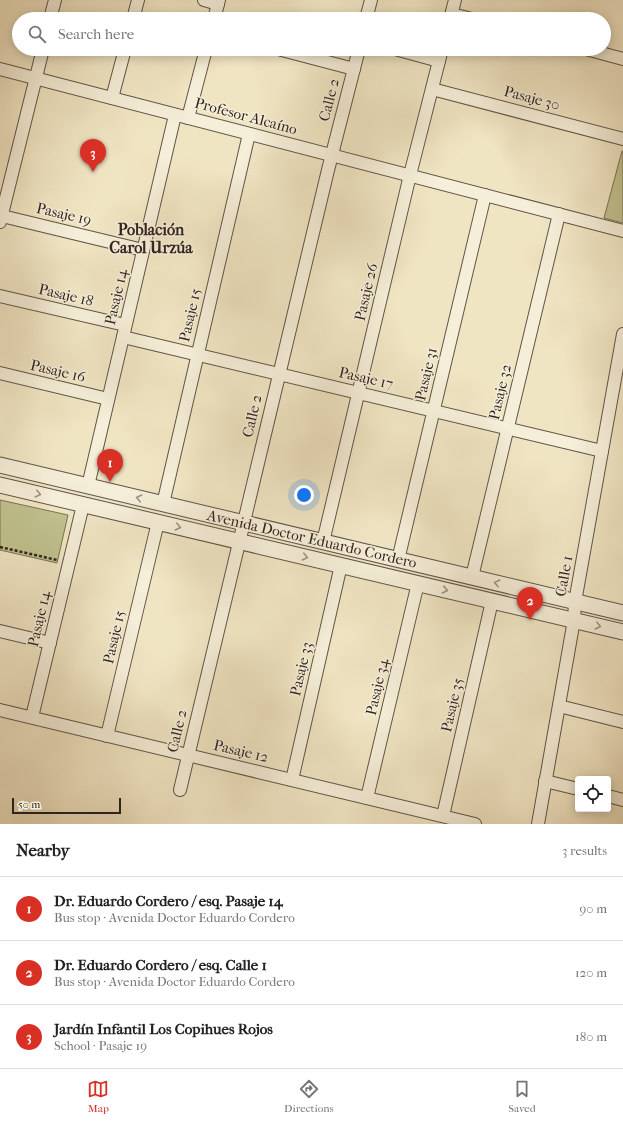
<!DOCTYPE html>
<html lang="en">
<head>
<meta charset="utf-8">
<style>
  body { margin:0; font-family:"IM FELL French Canon",serif; background:#f6f6f6; color:#202124 }
  .controls { position:absolute; right:12px; bottom:12px; display:grid; overflow:hidden; border-radius:4px; box-shadow:0 2px 10px #0003 }
  .controls button { width:36px; height:36px; display:grid; place-items:center; padding:0; border:0; border-bottom:1px solid #e0e0e0; background:#fff; color:#202124; font:20px sans-serif }
  .scale { position:absolute; left:12px; bottom:10px; width:109px; box-sizing:border-box; padding-left:4px; border:2px solid #31241f; border-top:0; font-size:11px; line-height:14px; white-space:nowrap; color:#31241f; -webkit-text-stroke:3px #f5eed8; paint-order:stroke }
  .you { position:absolute; left:304px; top:495px; width:14px; height:14px; margin:-10px; border:3px solid #fff; border-radius:50%; background:#1a73e8; box-shadow:0 0 0 6px #1a73e833 }
  .badge { display:grid; place-items:center; width:26px; height:26px; border-radius:50%; background:#d93025; color:#fff; font-size:13px; font-weight:700 }
  .pin { position:absolute; translate:-50% -33px; filter:drop-shadow(0 1px 2px #0008) }
  .pin::after { content:''; position:absolute; top:21px; width:14px; height:12px; background:inherit; clip-path:polygon(0 0,100% 0,50% 100%) }
  .list { margin:0; padding:0; list-style:none }
  h2 { display:flex; justify-content:space-between; align-items:center; height:52px; margin:0; padding:0 16px; font-size:17px }
  h2 small { font-size:13px; font-weight:400; color:#757577 }
  .list li { display:grid; grid-template-columns:26px 1fr auto; gap:12px; align-items:center; box-sizing:border-box; height:64px; padding:0 16px; border-top:1px solid #e0e0e0 }
  .list b { display:block; font-size:15px; white-space:nowrap }
  .list p { margin:0; font-size:13px; white-space:nowrap; color:#757577 }
  .list em { font-size:13px; font-style:normal; color:#757577 }
  .icon { flex:none; width:22px; height:22px; fill:none; stroke:currentColor; stroke-width:2; stroke-linecap:round; stroke-linejoin:round }
  .map { position:relative; flex:none; width:623px; height:824px; overflow:hidden }
  .search { position:absolute; background:#fff; box-shadow:0 2px 10px #0003; left:12px; right:12px; top:12px; height:44px; display:flex; align-items:center; gap:10px; box-sizing:border-box; padding:0 14px; border-radius:22px; color:#757577; font-size:15px }
  .sheet { height:244px; background:#fff }
  nav { display:flex; justify-content:space-around; align-items:center; box-sizing:border-box; height:56px; border-top:1px solid #e0e0e0; background:#fff; font-size:11px; color:#757577 }
  nav a { display:grid; justify-items:center; gap:2px }
  nav .on { color:#d93025 }
  .map>svg:first-child { display:block }
</style>
</head>
<body>
<div class="map">
<svg width="623" height="824" viewBox="0 0 623 824">
  <rect width="100%" height="100%" fill="#f0e5c3"/>
  <filter id="stains"><feTurbulence type="fractalNoise" baseFrequency=".005" numOctaves="4"/><feColorMatrix values="0 0 0 0 .2 0 0 0 0 .09 0 0 0 0 .02 0 0 0 .5 -.17"/></filter>
  <radialGradient id="worn" r=".72"><stop offset=".6" stop-color="#630" stop-opacity="0"/><stop offset="1" stop-color="#630" stop-opacity=".3"/></radialGradient>
  <!-- green -->
  <g fill="#c0c28f" stroke="#787357">
    <path d="M622,151H623V223L604,218Z"/>
    <path d="M0,500L68,515L57,563L0,550Z"/>
  </g>
  <g fill="none" stroke-linecap="round" stroke-linejoin="round">
    <!-- minor casing -->
    <g stroke="#615448" stroke-width="14">
      <g id="minor">
        <path d="M204,0L218,4"/>
        <path d="M452,14L472,19"/>
        <path d="M50,19L55,0"/>
        <path d="M133,19L138,0"/>
        <path d="M214,19L219,0"/>
        <path d="M366,19L371,0"/>
        <path d="M450,19L455,0"/>
        <path d="M278,49L354,69"/>
        <path d="M395,49L439,61"/>
        <path d="M586,49L623,59"/>
        <path d="M0,69L623,231"/>
        <path d="M432,89L623,139"/>
        <path d="M112,98L125,49"/>
        <path d="M188,118L206,49"/>
        <path d="M2,216L143,250"/>
        <path d="M0,222L43,49"/>
        <path d="M0,296L125,325"/>
        <path d="M123,337L602,451"/>
        <path d="M0,373L108,399"/>
        <path d="M88,486L175,115"/>
        <path d="M163,504L249,134"/>
        <path d="M323,542L410,175L442,49"/>
        <path d="M398,560L485,195"/>
        <path d="M472,577L559,214"/>
        <path d="M0,631L50,643"/>
        <path d="M559,706L623,722"/>
        <path d="M0,710L475,824"/>
        <path d="M32,717L83,505"/>
        <path d="M107,736L158,522"/>
        <path d="M292,780L341,565"/>
        <path d="M545,781L578,789"/>
        <path d="M180,790L328,170L359,49"/>
        <path d="M608,796L623,800"/>
        <path d="M367,798L418,583"/>
        <path d="M443,816L492,601"/>
        <path d="M538,824L574,620L575,602L623,334"/>
      </g>
    </g>
    <!-- tertiary casing -->
    <g stroke="#615448" stroke-width="17">
      <g id="tertiary">
        <path d="M0,465L623,613"/>
        <path d="M0,485L623,632"/>
      </g>
    </g>
    <!-- path -->
    <path stroke="#31241f" stroke-width="2.5" stroke-dasharray="3 2" stroke-linecap="butt" d="M0,547L57,560"/>
    <!-- minor -->
    <use href="#minor" stroke="#f5eed8" stroke-width="12"/>
    <!-- tertiary -->
    <use href="#tertiary" stroke="#f5eed8" stroke-width="15"/>
  </g>
  <!-- one-way arrows -->
  <defs><path id="oneway-chevron" d="M-2-3.5L2.5 0L-2 3.5" fill="none" stroke-width="1.6" stroke-linecap="round" stroke-linejoin="round"/></defs>
  <g stroke="#9d9385">
    <use href="#oneway-chevron" transform="translate(38 494) rotate(13)"/>
    <use href="#oneway-chevron" transform="translate(139 498) rotate(-167)"/>
    <use href="#oneway-chevron" transform="translate(178 527) rotate(13)"/>
    <use href="#oneway-chevron" transform="translate(305 557) rotate(13)"/>
    <use href="#oneway-chevron" transform="translate(497 583) rotate(-167)"/>
    <use href="#oneway-chevron" transform="translate(445 590) rotate(13)"/>
    <use href="#oneway-chevron" transform="translate(598 626) rotate(14)"/>
  </g>
  <g text-anchor="middle" stroke-width="3" stroke-linejoin="round" paint-order="stroke">
    <!-- street labels -->
    <g font-size="15" fill="#31241f" stroke="#f5eed8">
      <text transform="translate(532 98) rotate(15)" y="5">Pasaje 30</text>
      <text transform="translate(329 100) rotate(-76)" y="5">Calle 2</text>
      <text transform="translate(246 116) rotate(15)" y="5">Profesor Alcaíno</text>
      <text transform="translate(64 214) rotate(13)" y="5">Pasaje 19</text>
      <text transform="translate(366 292) rotate(-77)" y="5">Pasaje 26</text>
      <text transform="translate(66 295) rotate(13)" y="5">Pasaje 18</text>
      <text transform="translate(116 297) rotate(-77)" y="5">Pasaje 14</text>
      <text transform="translate(190 315) rotate(-77)" y="5">Pasaje 15</text>
      <text transform="translate(58 371) rotate(13)" y="5">Pasaje 16</text>
      <text transform="translate(426 374) rotate(-77)" y="5">Pasaje 31</text>
      <text transform="translate(366 378) rotate(13)" y="5">Pasaje 17</text>
      <text transform="translate(500 392) rotate(-77)" y="5">Pasaje 32</text>
      <text transform="translate(252 416) rotate(-77)" y="5">Calle 2</text>
      <text transform="translate(312 539) rotate(13)" y="5">Avenida Doctor Eduardo Cordero</text>
      <text transform="translate(564 576) rotate(-80)" y="5">Calle 1</text>
      <text transform="translate(39 619) rotate(-77)" y="5">Pasaje 14</text>
      <text transform="translate(114 637) rotate(-77)" y="5">Pasaje 15</text>
      <text transform="translate(301 669) rotate(-77)" y="5">Pasaje 33</text>
      <text transform="translate(377 687) rotate(-77)" y="5">Pasaje 34</text>
      <text transform="translate(452 705) rotate(-77)" y="5">Pasaje 35</text>
      <text transform="translate(177 731) rotate(-77)" y="5">Calle 2</text>
      <text transform="translate(241 751) rotate(13)" y="5">Pasaje 12</text>
    </g>
    <!-- neighbourhood labels -->
    <g font-size="16" font-weight="bold" fill="#31241f" stroke="#f5eed8">
      <text x="151" y="235">Población<tspan x="151" dy="18">Carol Urzúa</tspan></text>
    </g>
  </g>
  <rect width="100%" height="100%" filter="url(#stains)"/>
  <rect width="100%" height="100%" fill="url(#worn)"/>
</svg>
<div class="controls">
<button><svg class="icon" aria-label="locate" viewBox="0 0 24 24"><circle cx="12" cy="12" r="6"/><path d="M12 2v4M12 18v4M2 12h4M18 12h4"/></svg></button>
</div>
<div class="scale">50 m</div>
<div class="you"></div>
<div class="pin badge" style="left:110px;top:482px">1</div>
<div class="pin badge" style="left:530px;top:620px">2</div>
<div class="pin badge" style="left:93px;top:172px">3</div>
<div class="search"><svg class="icon" aria-label="search" viewBox="0 0 24 24"><circle cx="10" cy="10" r="6"/><path d="M15 15l6 6"/></svg>Search here</div>
</div>
<section class="sheet">
<h2>Nearby<small>3 results</small></h2>
<ul class="list">
<li><span class="badge">1</span><div><b>Dr. Eduardo Cordero / esq. Pasaje 14</b><p>Bus stop · Avenida Doctor Eduardo Cordero</p></div><em>90 m</em></li>
<li><span class="badge">2</span><div><b>Dr. Eduardo Cordero / esq. Calle 1</b><p>Bus stop · Avenida Doctor Eduardo Cordero</p></div><em>120 m</em></li>
<li><span class="badge">3</span><div><b>Jardín Infantil Los Copihues Rojos</b><p>School · Pasaje 19</p></div><em>180 m</em></li>
</ul>
</section>
<nav>
<a class="on"><svg class="icon" aria-label="map" viewBox="0 0 24 24"><path d="M3 6l6-2 6 2 6-2v14l-6 2-6-2-6 2zM9 4v14M15 6v14"/></svg>Map</a>
<a><svg class="icon" aria-label="directions" viewBox="0 0 24 24"><path d="M12 3l9 9-9 9-9-9zM9 14v-3h6M13 9l2 2-2 2"/></svg>Directions</a>
<a><svg class="icon" aria-label="saved" viewBox="0 0 24 24"><path d="M7 4h10v16l-5-4-5 4z"/></svg>Saved</a>
</nav>
</body>
</html>
